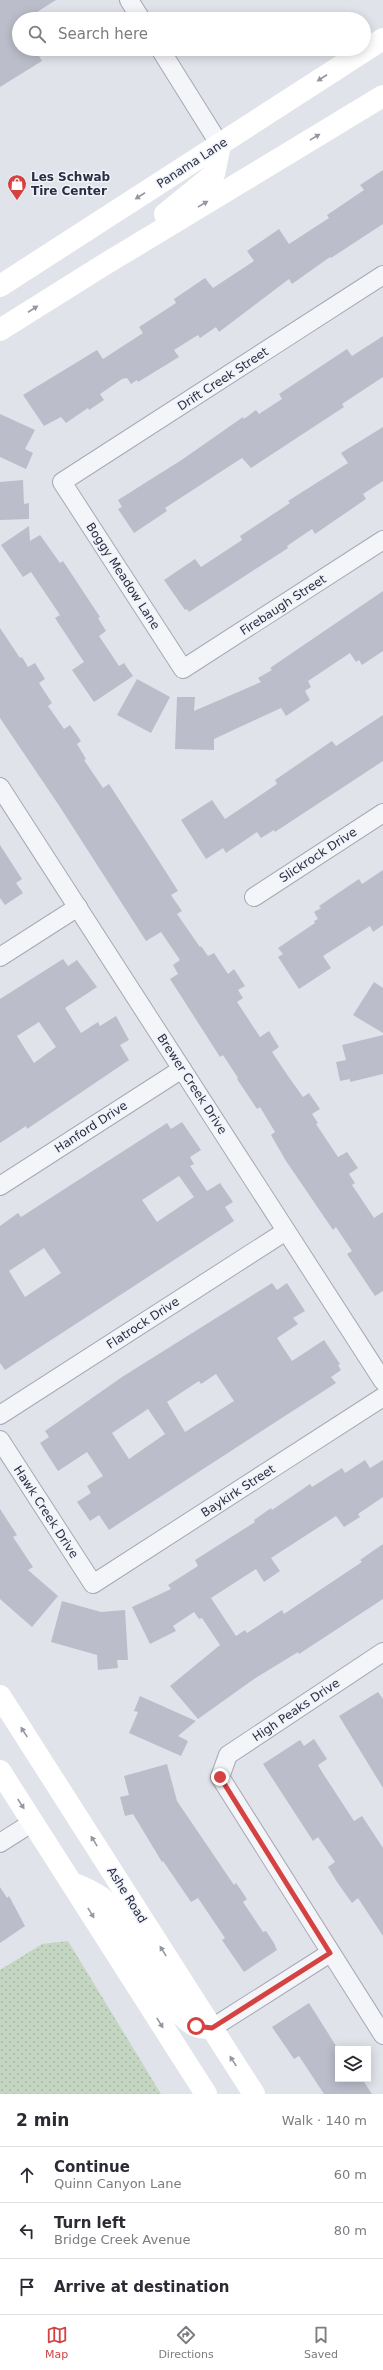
<!DOCTYPE html>
<html lang="en">
<head>
<meta charset="utf-8">
<style>
  body { margin:0; font-family:"DejaVu Sans",sans-serif; background:#f7f7f7; color:#2b2b33 }
  .controls { position:absolute; right:12px; bottom:12px; display:grid; overflow:hidden; border-radius:0px; box-shadow:0 2px 10px #0003 }
  .controls button { width:36px; height:36px; display:grid; place-items:center; padding:0; border:0; border-bottom:1px solid #e1e1e2; background:#fff; color:#2b2b33; font:20px sans-serif }
  .stop { position:absolute; width:12px; height:12px; margin:-9px; border:3px solid #d44241; border-radius:50%; background:#fff }
  .stop.end { background:#d44241; border-color:#fff; box-shadow:0 1px 4px #0008 }
  .list { margin:0; padding:0; list-style:none }
  h2 { display:flex; justify-content:space-between; align-items:center; height:52px; margin:0; padding:0 16px; font-size:17px }
  h2 small { font-size:13px; font-weight:400; color:#7c7c81 }
  .list li { display:grid; grid-template-columns:26px 1fr auto; gap:12px; align-items:center; box-sizing:border-box; height:56px; padding:0 16px; border-top:1px solid #e1e1e2 }
  .list b { display:block; font-size:15px; white-space:nowrap }
  .list p { margin:0; font-size:13px; white-space:nowrap; color:#7c7c81 }
  .list em { font-size:13px; font-style:normal; color:#7c7c81 }
  .icon { flex:none; width:22px; height:22px; fill:none; stroke:currentColor; stroke-width:2; stroke-linecap:round; stroke-linejoin:round }
  .map { position:relative; flex:none; width:383px; height:2094px; overflow:hidden }
  .search { position:absolute; background:#fff; box-shadow:0 2px 10px #0003; left:12px; right:12px; top:12px; height:44px; display:flex; align-items:center; gap:10px; box-sizing:border-box; padding:0 14px; border-radius:22px; color:#7c7c81; font-size:15px }
  .sheet { height:220px; background:#fff }
  nav { display:flex; justify-content:space-around; align-items:center; box-sizing:border-box; height:56px; border-top:1px solid #e1e1e2; background:#fff; font-size:11px; color:#7c7c81 }
  nav a { display:grid; justify-items:center; gap:2px }
  nav .on { color:#d44241 }
  .map>svg:first-child { display:block }
</style>
</head>
<body>
<div class="map">
<svg width="383" height="2094" viewBox="0 0 383 2094">
  <defs>
    <pattern id="grass-dots" width="8" height="8" patternUnits="userSpaceOnUse"><rect width="8" height="8" fill="#c4d5c2"/><path d="M2 2h.1M6 6h.1" fill="none" stroke="#a8b7a8" stroke-width="1.8" stroke-linecap="round"/></pattern>
  </defs>
  <rect width="100%" height="100%" fill="#e1e3ea"/>
  <!-- grass -->
  <path fill="url(#grass-dots)" d="M68,1941L161,2094H0V1970L42,1944Z"/>
  <!-- building -->
  <g fill="#bbbeca" fill-rule="evenodd">
    <path d="M0,0H56L26,19H19V49H35L42,61L0,87Z"/>
    <path d="M383,170V224L331,258L330,257L292,284L289,279L219,332L216,327L200,338L198,335L174,350L179,357L138,382L137,380L131,384L127,378L122,379L100,394L104,400L89,410L88,408L66,423L61,417L44,426L23,395L97,350L103,359L143,333L139,327L176,303L174,299L205,278L213,288L254,261L247,251L279,229L289,244L329,218L327,215L364,190L360,185Z"/>
    <path d="M383,336V377L342,404L344,407L251,468L242,458L165,508L167,511L134,533L118,509L122,507L118,500L183,459L243,417L244,419L256,410L259,414L282,399L279,394L347,349L352,356Z"/>
    <path d="M0,414L35,430L25,449L33,453L26,469L0,457Z"/>
    <path d="M383,427V481L363,494L366,499L315,534L312,529L287,546L288,548L282,552L189,612L187,609L185,610L164,580L195,559L201,567L242,540L240,536L290,503L288,501L348,463L341,453Z"/>
    <path d="M23,480L24,504L29,503V519L0,520V482Z"/>
    <path d="M29,526L30,541L40,535L60,563L63,561L100,617L98,618L106,631L99,636L119,666L124,663L133,676L94,702L72,670L84,662L55,618L60,615L31,572L23,577L1,545Z"/>
    <path d="M383,591V651L362,665L359,660L356,662L350,653L308,681L311,687L305,691L310,700L286,716L281,708L214,739V750L175,749L177,697H195L194,711L261,682L258,678L272,670L270,668Z"/>
    <path d="M0,628L20,658L22,657L28,667L35,663L45,679L39,683L52,703L48,706L64,729L70,725L81,741L77,744L86,759L84,760L103,788L109,784L159,861L178,891L171,895L182,911L177,914L200,947L201,946L208,956L214,953L228,974L234,969L245,986L238,990L243,998L237,1002L260,1037L269,1031L279,1047L272,1052L288,1076L303,1097L309,1093L320,1109L312,1114L318,1123L316,1124L338,1157L347,1152L358,1168L349,1174L355,1183L352,1185L374,1218L383,1212V1291L375,1296L347,1254L352,1251L336,1227L333,1230L286,1161L271,1135L275,1132L260,1107L257,1109L237,1079L238,1078L223,1055L220,1057L170,979L178,974L173,965L180,960L161,932L146,941L58,804L0,718Z"/>
    <path d="M137,679L170,697L151,733L117,715Z"/>
    <path d="M383,715V761L275,832L274,830L261,838L257,832L226,853L223,848L206,859L181,820L212,800L225,819L277,784L275,780L332,741L336,746Z"/>
    <path d="M0,845L22,879L16,883L23,893L5,905L0,898Z"/>
    <path d="M383,870V925L373,932L370,926L323,956L331,968L299,989L278,957L283,954L278,948L315,923L314,921L318,919L314,912L321,908L319,906L359,879L362,884Z"/>
    <path d="M63,959L68,966L77,960L97,987L65,1008L81,1033L98,1022L100,1026L116,1016L129,1040L120,1045L129,1060L27,1129L26,1126L0,1143V999ZM39,1022L56,1047L34,1063L17,1036Z"/>
    <path d="M374,982L383,988V1033L353,1015Z"/>
    <path d="M383,1035V1074L350,1082V1079L340,1081L336,1062L346,1060L342,1045Z"/>
    <path d="M182,1122L201,1150L190,1157L194,1164L190,1166L207,1191L220,1183L233,1202L225,1207L234,1221L5,1370L0,1363V1226L18,1213L21,1217L167,1123L171,1129ZM179,1176L194,1197L157,1222L142,1200ZM44,1248L61,1273L25,1297L9,1271Z"/>
    <path d="M272,1283L277,1290L287,1283L305,1311L293,1318L298,1324L277,1338L292,1361L324,1340L340,1364L338,1365L341,1370L331,1377L336,1383L109,1530L99,1515L90,1521L77,1502L91,1493L87,1486L103,1476L87,1452L58,1471L40,1443L49,1437L45,1431L122,1377ZM216,1374L234,1401L185,1432L167,1402L199,1381L201,1384ZM148,1409L165,1434L129,1459L112,1433Z"/>
    <path d="M365,1460L370,1468L383,1460V1497L358,1514L360,1517L344,1527L336,1516L271,1558L280,1571L264,1582L256,1569L211,1598L236,1636L245,1630L247,1633L282,1610L284,1614L362,1562L360,1560L383,1544V1599L299,1654L298,1652L254,1679L198,1719L170,1686L220,1645L202,1618L199,1619L194,1612L173,1626L176,1631L150,1644L132,1607L171,1589L168,1585L198,1566L195,1560L255,1522L254,1520L271,1508L272,1510L310,1484L312,1487L342,1468L345,1473Z"/>
    <path d="M0,1509L17,1535L13,1537L33,1567L28,1570L58,1596L32,1627L0,1599Z"/>
    <path d="M62,1601L101,1612L125,1610L128,1660H117L118,1668L98,1670L97,1655L51,1642Z"/>
    <path d="M378,1692L383,1699V1788L339,1716Z"/>
    <path d="M140,1696L196,1721L178,1736L188,1741L181,1756L129,1733L138,1712L134,1711Z"/>
    <path d="M314,1739L327,1759L318,1765L322,1772L354,1821L362,1816L383,1848V1936L358,1898L352,1903L337,1882L328,1867L335,1862L318,1837L313,1841L263,1764L300,1740L304,1746Z"/>
    <path d="M167,1764L177,1801L234,1885L236,1883L247,1899L243,1902L263,1932L266,1931L274,1943L277,1950L244,1972L222,1940L225,1938L198,1898L191,1902L163,1861L162,1862L133,1814L125,1816L120,1797L129,1795L124,1776Z"/>
    <path d="M0,1887L7,1898L9,1896L25,1926L0,1943Z"/>
    <path d="M309,2003L338,2049V2079H362L372,2094H324L299,2056L294,2059L272,2027Z"/>
  </g>
  <g fill="none" stroke-linecap="round" stroke-linejoin="round">
    <!-- street casing -->
    <g stroke="#a6a9b5" stroke-width="20">
      <g id="street">
        <path d="M129,0L141,19"/>
        <path d="M160,49L220,145"/>
        <path d="M383,275L62,482L183,669L383,540"/>
        <path d="M0,787L383,1381"/>
        <path d="M254,897L383,813"/>
        <path d="M0,957L78,907"/>
        <path d="M0,1186L182,1069"/>
        <path d="M0,1415L286,1231"/>
        <path d="M0,1440L93,1584L383,1397"/>
        <path d="M383,1652L228,1755L220,1777L383,2035"/>
        <path d="M0,1843L33,1822"/>
        <path d="M212,2028L330,1953"/>
      </g>
    </g>
    <!-- street -->
    <use href="#street" stroke="#f4f5f8" stroke-width="18"/>
    <!-- secondary -->
    <g stroke="#fff" stroke-width="22">
      <path d="M165,214L214,174L220,145"/>
      <path d="M0,286L383,39"/>
      <path d="M0,330L102,266L383,96"/>
      <path d="M0,1696L254,2094"/>
      <path d="M0,1771L206,2094"/>
      <path d="M72,1883C83,1887 92,1891 102,1898C132,1924 164,2013 196,2026C201,2028 207,2028 212,2028"/>
    </g>
  </g>
  <!-- one-way arrows -->
  <defs><path id="oneway-solid" d="M-6-.8H1V-3.2L6.5 0L1 3.2V.8H-6Z"/></defs>
  <g fill="#9496a1">
    <use href="#oneway-solid" transform="translate(322 78) rotate(147)"/>
    <use href="#oneway-solid" transform="translate(315 137) rotate(-31)"/>
    <use href="#oneway-solid" transform="translate(140 196) rotate(147)"/>
    <use href="#oneway-solid" transform="translate(203 204) rotate(-31)"/>
    <use href="#oneway-solid" transform="translate(33 309) rotate(-33)"/>
    <use href="#oneway-solid" transform="translate(24 1732) rotate(-123)"/>
    <use href="#oneway-solid" transform="translate(21 1804) rotate(57)"/>
    <use href="#oneway-solid" transform="translate(94 1841) rotate(-122)"/>
    <use href="#oneway-solid" transform="translate(91 1913) rotate(58)"/>
    <use href="#oneway-solid" transform="translate(163 1951) rotate(-122)"/>
    <use href="#oneway-solid" transform="translate(160 2023) rotate(58)"/>
    <use href="#oneway-solid" transform="translate(233 2061) rotate(-123)"/>
  </g>
  <g fill="none" stroke-linecap="round" stroke-linejoin="round">
    <!-- route -->
    <path stroke="#d44241" stroke-width="5" d="M196,2026L212,2028L330,1953L220,1777"/>
  </g>
  <!-- icons -->
  <defs>
    <g id="shop-pin" transform="scale(1)"><path d="M0 17L-7.5 6A9.5 9.5 0 1 1 7.5 6Z" fill="#d44241" stroke="#f1f3f8"/><path d="M-5-2.5h2.3a2.7 3.5 0 0 1 5.4 0H5L5.5 6h-11ZM-1.5-2.5h3a1.5 2.3 0 0 0-3 0Z" fill="#fff"/></g>
  </defs>
  <g fill-rule="evenodd">
    <use href="#shop-pin" x="17" y="184"/>
  </g>
  <g text-anchor="middle" stroke-width="3" stroke-linejoin="round" paint-order="stroke">
    <!-- street labels -->
    <g font-size="12" fill="#282e43" stroke="#f1f3f8">
      <text transform="translate(192 163) rotate(-33)" y="4">Panama Lane</text>
      <text transform="translate(223 379) rotate(-33)" y="4">Drift Creek Street</text>
      <text transform="translate(123 576) rotate(57)" y="4">Boggy Meadow Lane</text>
      <text transform="translate(283 605) rotate(-33)" y="4">Firebaugh Street</text>
      <text transform="translate(318 855) rotate(-33)" y="4">Slickrock Drive</text>
      <text transform="translate(192 1084) rotate(57)" y="4">Brewer Creek Drive</text>
      <text transform="translate(91 1127) rotate(-33)" y="4">Hanford Drive</text>
      <text transform="translate(143 1323) rotate(-33)" y="4">Flatrock Drive</text>
      <text transform="translate(238 1491) rotate(-33)" y="4">Baykirk Street</text>
      <text transform="translate(46 1512) rotate(57)" y="4">Hawk Creek Drive</text>
      <text transform="translate(296 1710) rotate(-34)" y="4">High Peaks Drive</text>
      <text transform="translate(127 1895) rotate(58)" y="4">Ashe Road</text>
    </g>
    <!-- poi labels -->
    <g font-size="12" font-weight="bold" fill="#282e43" stroke="#f1f3f8" text-anchor="start">
      <text x="31" y="181">Les Schwab<tspan x="31" dy="14">Tire Center</tspan></text>
    </g>
  </g>
</svg>
<div class="controls">
<button><svg class="icon" aria-label="layers" viewBox="0 0 24 24"><path d="M12 4l9 5-9 5-9-5zM3 14l9 5 9-5"/></svg></button>
</div>
<div class="stop" style="left:196px;top:2026px"></div>
<div class="stop end" style="left:220px;top:1777px"></div>
<div class="search"><svg class="icon" aria-label="search" viewBox="0 0 24 24"><circle cx="10" cy="10" r="6"/><path d="M15 15l6 6"/></svg>Search here</div>
</div>
<section class="sheet">
<h2>2 min<small>Walk · 140 m</small></h2>
<ul class="list">
<li><svg class="icon" aria-label="ahead" viewBox="0 0 24 24"><path d="M12 20V5M6 11l6-6 6 6"/></svg><div><b>Continue</b><p>Quinn Canyon Lane</p></div><em>60 m</em></li>
<li><svg class="icon" aria-label="left" viewBox="0 0 24 24"><path d="M17 20v-9H6M10 6l-5 5 5 5"/></svg><div><b>Turn left</b><p>Bridge Creek Avenue</p></div><em>80 m</em></li>
<li><svg class="icon" aria-label="arrive" viewBox="0 0 24 24"><path d="M6 21V4h12l-3 4 3 4H6"/></svg><div><b>Arrive at destination</b></div></li>
</ul>
</section>
<nav>
<a class="on"><svg class="icon" aria-label="map" viewBox="0 0 24 24"><path d="M3 6l6-2 6 2 6-2v14l-6 2-6-2-6 2zM9 4v14M15 6v14"/></svg>Map</a>
<a><svg class="icon" aria-label="directions" viewBox="0 0 24 24"><path d="M12 3l9 9-9 9-9-9zM9 14v-3h6M13 9l2 2-2 2"/></svg>Directions</a>
<a><svg class="icon" aria-label="saved" viewBox="0 0 24 24"><path d="M7 4h10v16l-5-4-5 4z"/></svg>Saved</a>
</nav>
</body>
</html>
